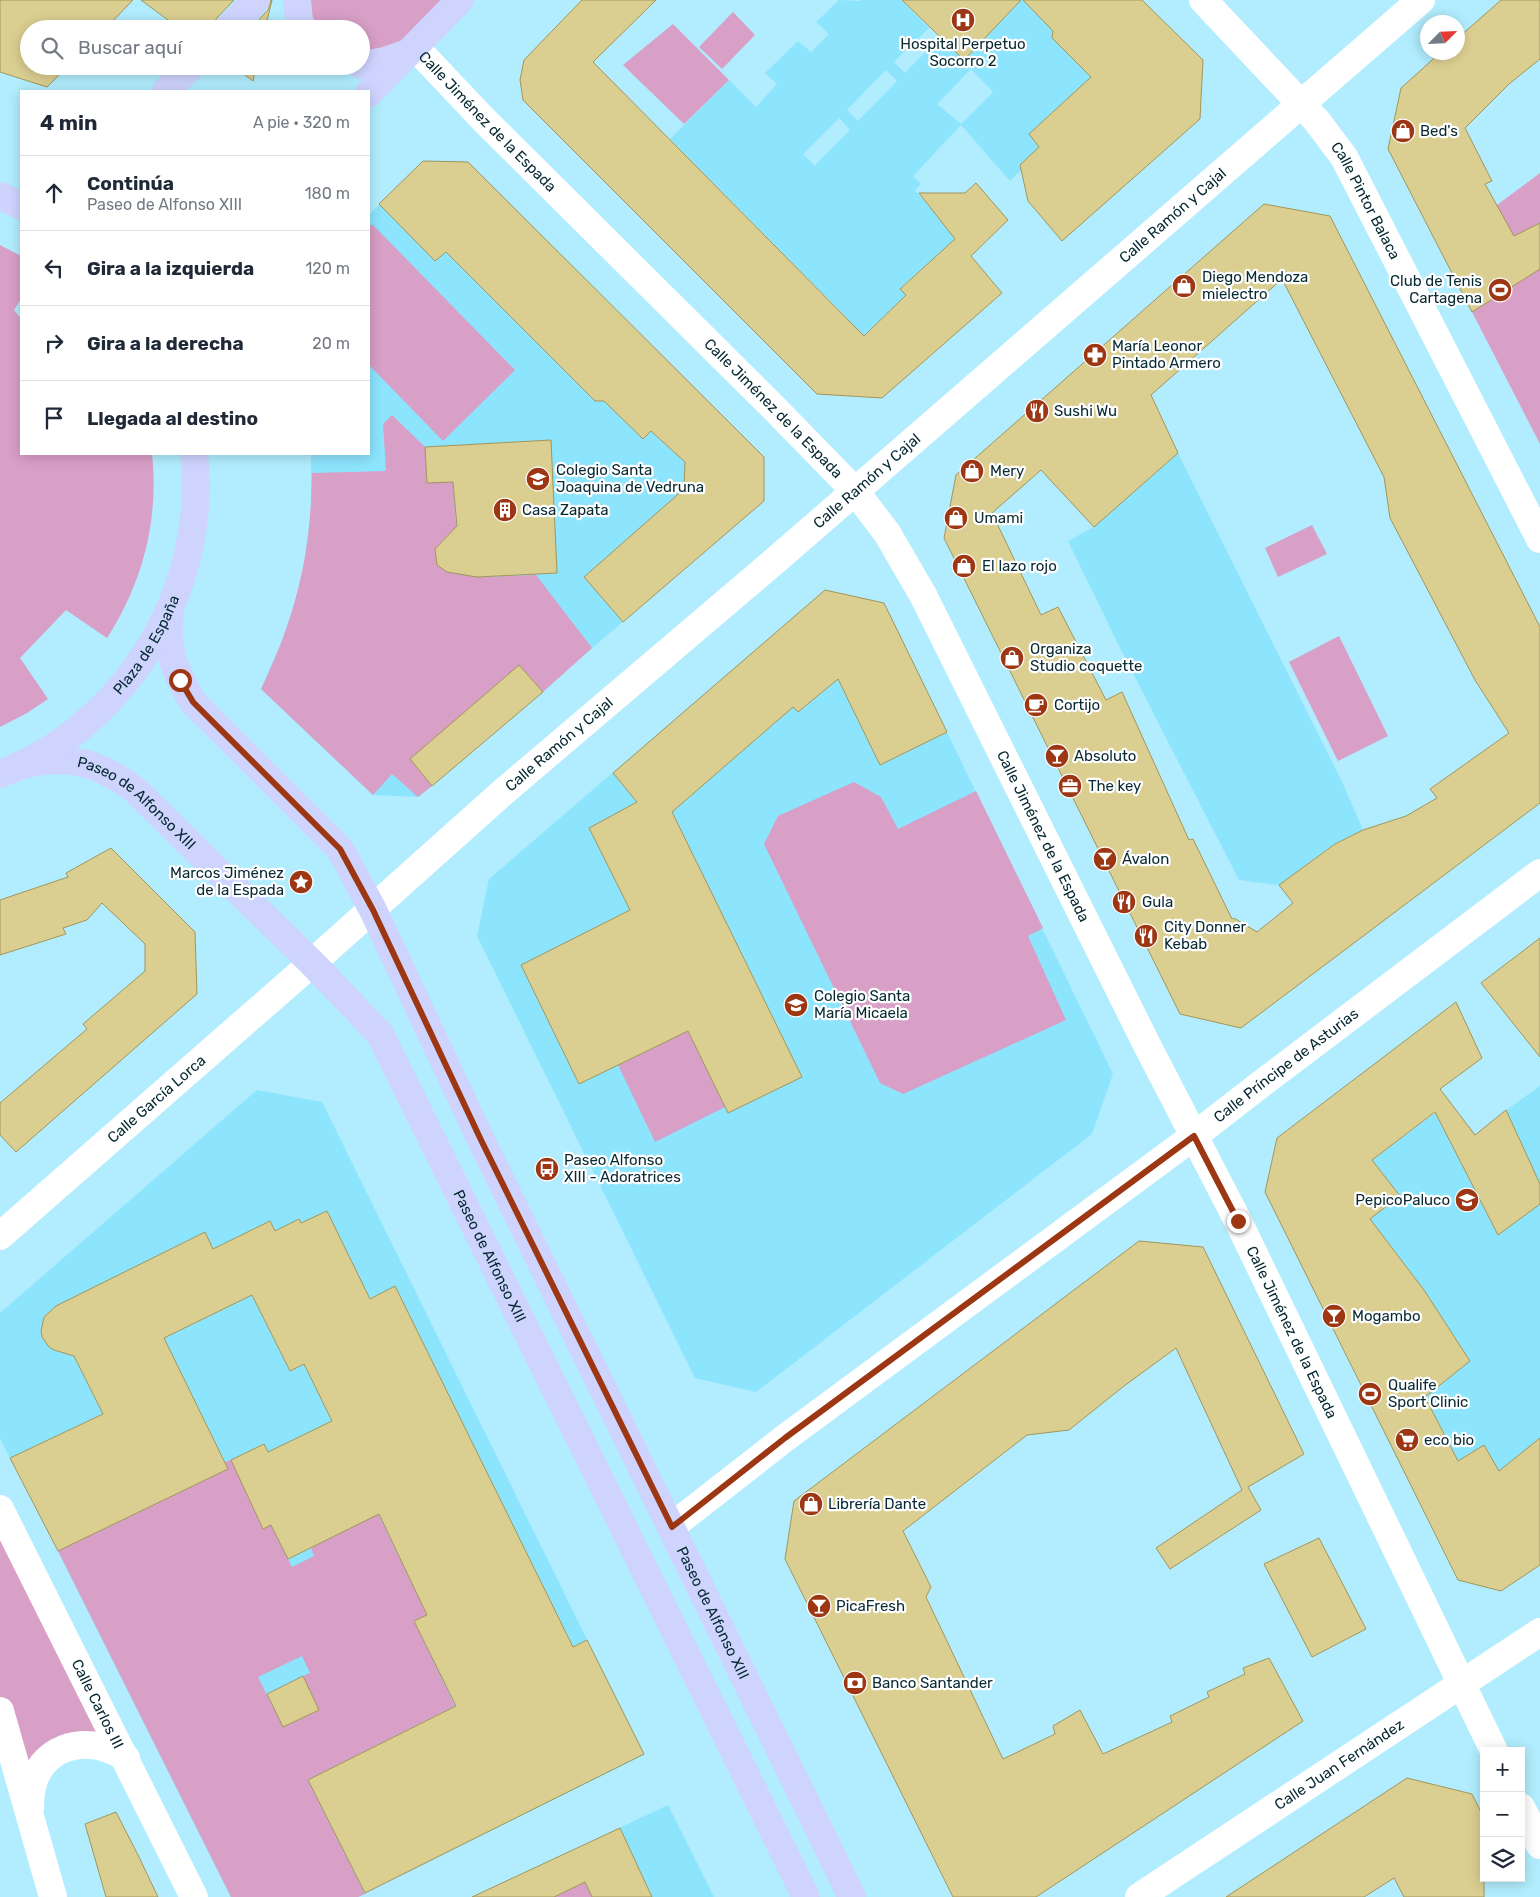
<!DOCTYPE html>
<html lang="es">
<head>
<meta charset="utf-8">
<style>
  body { margin:0; font-family:Rubik,sans-serif; background:#f6f6f7; color:#1f2937 }
  .controls { position:absolute; right:15px; bottom:15px; display:grid; overflow:hidden; border-radius:0px; box-shadow:0 2px 12px #0003 }
  .controls button { width:45px; height:45px; display:grid; place-items:center; padding:0; border:0; border-bottom:1px solid #e0e1e3; background:#fff; color:#1f2937; font:25px sans-serif }
  .compass { position:absolute; left:1420px; top:15px; width:45px; height:45px; border-radius:50%; background:#fff; box-shadow:0 2px 12px #0003; rotate:66deg }
  .stop { position:absolute; width:15px; height:15px; margin:-11px; border:4px solid #9d3612; border-radius:50%; background:#fff }
  .stop.end { background:#9d3612; border-color:#fff; box-shadow:0 1px 5px #0008 }
  .list { margin:0; padding:0; list-style:none }
  h2 { display:flex; justify-content:space-between; align-items:center; height:65px; margin:0; padding:0 20px; font-size:21px }
  h2 small { font-size:16px; font-weight:400; color:#747a83 }
  .list li { display:grid; grid-template-columns:32px 1fr auto; gap:15px; align-items:center; box-sizing:border-box; height:75px; padding:0 20px; border-top:1px solid #e0e1e3 }
  .list b { display:block; font-size:19px; white-space:nowrap }
  .list p { margin:0; font-size:16px; white-space:nowrap; color:#747a83 }
  .list em { font-size:16px; font-style:normal; color:#747a83 }
  .icon { flex:none; width:28px; height:28px; fill:none; stroke:currentColor; stroke-width:2; stroke-linecap:round; stroke-linejoin:round }
  .map { position:relative; flex:none; width:1540px; height:1897px; overflow:hidden }
  .search { position:absolute; background:#fff; box-shadow:0 2px 12px #0003; left:20px; top:20px; width:350px; height:55px; display:flex; align-items:center; gap:12px; box-sizing:border-box; padding:0 18px; border-radius:28px; color:#747a83; font-size:19px }
  .panel { position:absolute; background:#fff; box-shadow:0 2px 12px #0003; left:20px; top:90px; width:350px; height:365px; border-radius:0px }
  .map>svg:first-child { display:block }
</style>
</head>
<body>
<div class="map">
<svg width="1540" height="1897" viewBox="0 0 1540 1897">
  <rect width="100%" height="100%" fill="#b1edfe"/>
  <!-- built -->
  <g fill="#8de4fd" fill-rule="evenodd">
    <path d="M839,0L859,1L861,0H901L929,28L894,62L905,73L941,36L902,0H1030L1053,31L1052,38L1075,61H1083L1104,83L1057,108L1029,134L1039,147L1020,165L1021,170L1010,181L961,125L913,176L921,184L915,190L956,238L900,288L906,295L858,341L846,317L670,139L729,80L756,107L777,84L765,73L798,41L811,52L829,34L816,22ZM971,69L993,92L961,124L937,104ZM886,70L897,81L858,121L847,110ZM839,118L850,130L815,165L819,170L803,154Z"/>
    <path d="M423,161L468,162L764,457V501L418,797L373,795L261,689L283,639L296,602L304,570L311,510V454H369V215Z"/>
    <path d="M1178,453L1343,784L1363,830L1334,844L1279,885L1239,880L1124,656L1068,541L1094,527Z"/>
    <path d="M825,590L884,603L1113,1074L1092,1134L756,1392L695,1378L477,936L489,879Z"/>
    <path d="M1540,1086V1438L1499,1471L1484,1445L1458,1461L1425,1397L1470,1361L1424,1290L1384,1237L1314,1289L1304,1270L1399,1196L1372,1160L1450,1102L1476,1135L1506,1110Z"/>
    <path d="M257,1090L322,1102L644,1755L358,1897H231L58,1551L182,1376L10,1458L0,1438V1313Z"/>
    <path d="M668,1805L714,1897H474L558,1857Z"/>
  </g>
  <!-- green -->
  <g fill="#d89fc7" fill-rule="evenodd">
    <path d="M297,0H460L410,52L361,65V29H303Z"/>
    <path d="M733,12L755,35L722,69L699,47Z"/>
    <path d="M673,24L729,80L684,124L623,65Z"/>
    <path d="M1540,173V444L1438,246L1497,205Z"/>
    <path d="M372,224L515,370L443,441L369,365V227Z"/>
    <path d="M0,245L21,256V299L14,310L21,319V454H152C159,520 143,582 107,638L66,610L20,658L48,699L27,713L0,727Z"/>
    <path d="M392,415L425,447L427,483L453,482L457,536L445,538L435,549L437,565C454,577 460,575 478,566L480,577L536,575L592,648L543,692L410,759L432,786L418,797L392,774L373,795L261,689C296,616 311,555 312,473L386,471L383,424Z"/>
    <path d="M1312,525L1327,554L1278,577L1265,548Z"/>
    <path d="M1339,636L1388,736L1338,761L1289,662Z"/>
    <path d="M854,782L881,797L898,829L976,791L1043,928L1028,936L1066,1020L903,1094L880,1083L764,844L778,816Z"/>
    <path d="M688,1031L725,1107L655,1142L618,1065Z"/>
    <path d="M238,1457L263,1529L271,1525L292,1567L314,1556L311,1548L359,1474L427,1615L414,1621L455,1706L308,1780L365,1894L358,1897H231L58,1551L225,1462ZM302,1656L310,1673L303,1676L319,1710L283,1727L258,1677Z"/>
    <path d="M0,1509L103,1746L36,1776L0,1711Z"/>
    <path d="M585,1882L592,1897H554Z"/>
  </g>
  <!-- building -->
  <g fill="#dbce91" stroke="#a2965a" fill-rule="evenodd">
    <path d="M0,0H133L105,29H29V66H68L47,87L0,72Z"/>
    <path d="M141,0H234L216,19L213,29H180Z"/>
    <path d="M271,0H272L265,29H250L268,10Z"/>
    <path d="M582,0H656L593,62L864,336L906,295L900,289L955,239L919,193H965L976,183L1008,220L971,256L1002,293L882,398L817,394L523,100L520,80L524,60Z"/>
    <path d="M902,0H1021L964,60Z"/>
    <path d="M1023,0H1142L1203,60L1200,119L1062,241L1028,201L1020,165L1039,147L1029,134L1091,77L1052,38L1053,31Z"/>
    <path d="M1501,0H1540V59L1509,84L1465,128L1492,181L1485,184L1514,236L1540,223V269L1472,312L1388,149L1401,88L1441,52H1458V38Z"/>
    <path d="M233,66H256L253,81Z"/>
    <path d="M423,161L468,162L764,457V501L623,622L584,577L684,489L685,462L651,431L643,439L604,401H595L446,252L435,261L379,204Z"/>
    <path d="M1264,204L1330,216L1540,627V803L1241,1028L1180,1014L944,538L956,475ZM1282,279L1384,477L1390,518L1475,680L1509,733L1430,789L1437,798L1406,816L1363,830L1335,844L1279,885L1293,903L1257,932L1234,918L1232,919L1193,839L1189,840L1122,692L1106,700L1058,607L1041,615L992,513L1041,470L1094,527L1178,453L1151,395Z"/>
    <path d="M551,440L557,573L477,577L447,572L437,565L435,549L457,526L453,482L427,483L425,447Z"/>
    <path d="M825,590L884,603L947,732L880,765L838,679L798,712L793,707L672,812L802,1077L728,1113L688,1031L579,1084L521,965L630,910L589,828L637,802L613,773Z"/>
    <path d="M519,665L543,692L432,786L410,759Z"/>
    <path d="M111,848L195,932L197,994L16,1152L0,1135V1103L87,1029L83,1024L145,971V944L102,903L87,920L63,928L66,934L0,955V900L68,877L66,873Z"/>
    <path d="M1540,938V1057L1481,983Z"/>
    <path d="M1456,1002L1482,1058L1440,1089L1475,1135L1506,1110L1540,1184V1204L1498,1235L1435,1112L1372,1160L1400,1196L1370,1219L1424,1290L1470,1361L1425,1397L1458,1461L1484,1445L1499,1471L1540,1438V1565L1501,1591L1458,1580L1265,1192L1277,1138Z"/>
    <path d="M327,1211L370,1299L395,1286L573,1647L587,1640L644,1754L365,1893L308,1780L456,1706L414,1621L427,1615L379,1514L288,1559L271,1525L263,1529L231,1460L264,1444L268,1452L332,1421L304,1364L290,1371L252,1295L164,1338L228,1469L58,1551L10,1458L103,1414L74,1356L54,1350L49,1347L42,1337L41,1331L44,1317L56,1306L205,1232L213,1249L270,1221L275,1231L299,1219L301,1223Z"/>
    <path d="M1139,1241L1203,1247L1304,1454L1248,1487L1261,1510L1170,1569L1156,1548L1242,1490L1176,1348L1124,1386L1069,1430L1027,1435L903,1531L931,1587L926,1597L1003,1759L1055,1734L1053,1726L1080,1710L1103,1754L1172,1722L1170,1716L1209,1697L1207,1692L1245,1674L1243,1668L1269,1658L1303,1721L1036,1897H953L785,1559L794,1501Z"/>
    <path d="M1319,1538L1366,1629L1312,1657L1264,1564Z"/>
    <path d="M303,1676L319,1710L283,1727L267,1694Z"/>
    <path d="M1407,1778L1472,1794L1484,1818V1897H1404L1394,1878L1364,1897H1226Z"/>
    <path d="M116,1812L138,1855L158,1897H106L85,1824Z"/>
    <path d="M620,1828L652,1897H592L585,1882L554,1897H472Z"/>
  </g>
  <g fill="none" stroke-linecap="round" stroke-linejoin="round">
    <!-- minor -->
    <g stroke="#fff" stroke-width="28">
      <path id="s1" d="M1203,0L1317,121L1344,157L1540,539"/>
      <path id="s2" d="M415,47L484,120L770,404L855,491L887,533L923,595L1147,1045L1238,1221L1494,1751"/>
      <path id="s3" d="M0,1236L312,963"/>
      <path id="s4" d="M0,1509L194,1897"/>
      <path id="s5" d="M671,1527L785,1438L1194,1136L1261,1084L1540,873"/>
      <path d="M0,1711L53,1897"/>
      <path d="M1521,1807L1540,1845"/>
      <path d="M30,1808C30,1797 31,1787 35,1777C52,1740 95,1737 126,1758"/>
    </g>
    <!-- secondary -->
    <g stroke="#fff" stroke-width="28">
      <path id="s6" d="M312,963L502,793L777,559L1421,0"/>
      <path id="s7" d="M1139,1897L1540,1632"/>
    </g>
    <!-- primary -->
    <g stroke="#ced4fe" stroke-width="28">
      <path d="M297,0L299,20L303,29"/>
      <path d="M228,29L256,0"/>
      <path d="M361,65L385,61L405,54"/>
      <path d="M166,91L191,66"/>
      <path d="M369,93L460,0"/>
      <path d="M0,196L21,206"/>
      <path id="s8" d="M170,609C167,652 171,665 193,702L340,849L373,910L481,1140L852,1897"/>
      <path id="s9" d="M21,765C68,754 95,761 134,789L312,963L380,1034L806,1897"/>
      <path id="s10" d="M0,774C127,725 209,589 194,454"/>
    </g>
  </g>
  <g fill="none" stroke-linecap="round" stroke-linejoin="round">
    <!-- route -->
    <path stroke="#9d3612" stroke-width="6" d="M180,680L193,702L340,849L373,910L481,1140L672,1527L785,1438L1194,1136L1238,1221"/>
  </g>
  <!-- icons -->
  <defs>
    <g id="hospital-disc" transform="scale(1.25)"><circle r="9.5" fill="#9d3612" stroke="#fff"/><path d="M-5-5h3v3.5h4V-5h3V5h-3V1.5h-4V5h-3Z" fill="#fff"/></g>
    <g id="shop-disc" transform="scale(1.25)"><circle r="9.5" fill="#9d3612" stroke="#fff"/><path d="M-5-2.5h2.3a2.7 3.5 0 0 1 5.4 0H5L5.5 6h-11ZM-1.5-2.5h3a1.5 2.3 0 0 0-3 0Z" fill="#fff"/></g>
    <g id="stadium-disc" transform="scale(1.25)"><circle r="9.5" fill="#9d3612" stroke="#fff"/><path d="M0-5a6.5 5 0 1 0 0 10a6.5 5 0 1 0 0-10ZM-3.5-1.8h7v3.6h-7Z" fill="#fff"/></g>
    <g id="pharmacy-disc" transform="scale(1.25)"><circle r="9.5" fill="#9d3612" stroke="#fff"/><path d="M-2-6h4v4h4v4h-4v4h-4v-4h-4v-4h4Z" fill="#fff"/></g>
    <g id="restaurant-disc" transform="scale(1.25)"><circle r="9.5" fill="#9d3612" stroke="#fff"/><path d="M-5-6h1v4h1v-4h1v4h1v-4h1v5L-1.5 .5V6h-2V.5L-5-1ZM5-6V6H3V1.5H1.5Q1.5-4 5-6Z" fill="#fff"/></g>
    <g id="school-disc" transform="scale(1.25)"><circle r="9.5" fill="#9d3612" stroke="#fff"/><path d="M0-5L7-2L0 1L-7-2ZM-4 1L0 2.5L4 1V4Q0 6-4 4Z" fill="#fff"/></g>
    <g id="building-disc" transform="scale(1.25)"><circle r="9.5" fill="#9d3612" stroke="#fff"/><path d="M-4-6H4V6H1V3H-1V6H-4ZM-2.5-4.3h1.7v1.8h-1.7ZM.8-4.3h1.7v1.8H.8ZM-2.5-1h1.7V.8h-1.7ZM.8-1h1.7V.8H.8Z" fill="#fff"/></g>
    <g id="cafe-disc" transform="scale(1.25)"><circle r="9.5" fill="#9d3612" stroke="#fff"/><path d="M-5.5-4.5H6V0H3Q3 3.5 0 3.5H-2.5Q-5.5 3.5-5.5 0ZM3-3.2v2h1.7v-2ZM-6 4.5H4V6H-6Z" fill="#fff"/></g>
    <g id="bar-disc" transform="scale(1.25)"><circle r="9.5" fill="#9d3612" stroke="#fff"/><path d="M-6-5H6L.8 .8V4.5H3.5V6h-7V4.5H-.8V.8Z" fill="#fff"/></g>
    <g id="office-disc" transform="scale(1.25)"><circle r="9.5" fill="#9d3612" stroke="#fff"/><path d="M-6-3h4V-5.5h4V-3h4V5H-6ZM-1-4.5V-3h2v-1.5ZM-6 0V1H6V0Z" fill="#fff"/></g>
    <g id="sight-disc" transform="scale(1.25)"><circle r="9.5" fill="#9d3612" stroke="#fff"/><path d="M0-6L1.8-2.2L6-1.7L2.9 1.2L3.7 5.4L0 3.3L-3.7 5.4L-2.9 1.2L-6-1.7L-1.8-2.2Z" fill="#fff"/></g>
    <g id="bus-disc" transform="scale(1.25)"><circle r="9.5" fill="#9d3612" stroke="#fff"/><path d="M-5-6H5V4H4V6H2V4H-2V6H-4V4H-5ZM-3.5-4V0h7V-4ZM-3.5 1.2v1.5H-2V1.2ZM2 1.2v1.5H3.5V1.2Z" fill="#fff"/></g>
    <g id="supermarket-disc" transform="scale(1.25)"><circle r="9.5" fill="#9d3612" stroke="#fff"/><path d="M-6-5.5h2.5l.6 2H6L4.5 2H-2.5L-4.4-4H-6ZM-1.5 3.2a1.3 1.3 0 1 0 .1 0ZM3 3.2a1.3 1.3 0 1 0 .1 0Z" fill="#fff"/></g>
    <g id="bank-disc" transform="scale(1.25)"><circle r="9.5" fill="#9d3612" stroke="#fff"/><path d="M-6-4H6V4H-6ZM0-2.3a2.3 2.3 0 1 0 0 4.6a2.3 2.3 0 1 0 0-4.6Z" fill="#fff"/></g>
  </defs>
  <g fill-rule="evenodd">
    <use href="#hospital-disc" x="963" y="20"/>
    <use href="#shop-disc" x="1403" y="131"/>
    <use href="#shop-disc" x="1184" y="286"/>
    <use href="#stadium-disc" x="1500" y="290"/>
    <use href="#pharmacy-disc" x="1095" y="355"/>
    <use href="#restaurant-disc" x="1037" y="411"/>
    <use href="#shop-disc" x="972" y="471"/>
    <use href="#school-disc" x="538" y="479"/>
    <use href="#building-disc" x="505" y="510"/>
    <use href="#shop-disc" x="956" y="518"/>
    <use href="#shop-disc" x="964" y="566"/>
    <use href="#shop-disc" x="1012" y="658"/>
    <use href="#cafe-disc" x="1036" y="705"/>
    <use href="#bar-disc" x="1057" y="756"/>
    <use href="#office-disc" x="1070" y="786"/>
    <use href="#bar-disc" x="1105" y="859"/>
    <use href="#sight-disc" x="301" y="882"/>
    <use href="#restaurant-disc" x="1124" y="902"/>
    <use href="#restaurant-disc" x="1146" y="936"/>
    <use href="#school-disc" x="796" y="1005"/>
    <use href="#bus-disc" x="547" y="1169"/>
    <use href="#school-disc" x="1467" y="1200"/>
    <use href="#bar-disc" x="1334" y="1316"/>
    <use href="#stadium-disc" x="1370" y="1394"/>
    <use href="#supermarket-disc" x="1407" y="1440"/>
    <use href="#shop-disc" x="811" y="1504"/>
    <use href="#bar-disc" x="819" y="1606"/>
    <use href="#bank-disc" x="855" y="1683"/>
  </g>
  <g text-anchor="middle" stroke-width="4.5" stroke-linejoin="round" paint-order="stroke">
    <!-- poi labels -->
    <g font-size="15" fill="#072931" stroke="#fff" text-anchor="start">
      <text x="963" y="49" text-anchor="middle">Hospital Perpetuo<tspan x="963" dy="17">Socorro 2</tspan></text>
      <text x="1420" y="136">Bed's</text>
      <text x="1202" y="282">Diego Mendoza<tspan x="1202" dy="17">mielectro</tspan></text>
      <text x="1482" y="286" text-anchor="end">Club de Tenis<tspan x="1482" dy="17">Cartagena</tspan></text>
      <text x="1112" y="351">María Leonor<tspan x="1112" dy="17">Pintado Armero</tspan></text>
      <text x="1054" y="416">Sushi Wu</text>
      <text x="556" y="475">Colegio Santa<tspan x="556" dy="17">Joaquina de Vedruna</tspan></text>
      <text x="990" y="476">Mery</text>
      <text x="522" y="515">Casa Zapata</text>
      <text x="974" y="523">Umami</text>
      <text x="982" y="571">El lazo rojo</text>
      <text x="1030" y="654">Organiza<tspan x="1030" dy="17">Studio coquette</tspan></text>
      <text x="1054" y="710">Cortijo</text>
      <text x="1074" y="761">Absoluto</text>
      <text x="1088" y="791">The key</text>
      <text x="1122" y="864">Ávalon</text>
      <text x="284" y="878" text-anchor="end">Marcos Jiménez<tspan x="284" dy="17">de la Espada</tspan></text>
      <text x="1142" y="907">Gula</text>
      <text x="1164" y="932">City Donner<tspan x="1164" dy="17">Kebab</tspan></text>
      <text x="814" y="1001">Colegio Santa<tspan x="814" dy="17">María Micaela</tspan></text>
      <text x="564" y="1165">Paseo Alfonso<tspan x="564" dy="17">XIII - Adoratrices</tspan></text>
      <text x="1450" y="1205" text-anchor="end">PepicoPaluco</text>
      <text x="1352" y="1321">Mogambo</text>
      <text x="1388" y="1390">Qualife<tspan x="1388" dy="17">Sport Clinic</tspan></text>
      <text x="1424" y="1445">eco bio</text>
      <text x="828" y="1509">Librería Dante</text>
      <text x="836" y="1611">PicaFresh</text>
      <text x="872" y="1688">Banco Santander</text>
    </g>
    <!-- street labels -->
    <g font-size="15" fill="#072931" stroke="#fff">
      <text dy="5" stroke="none"><textPath href="#s2" startOffset="104">Calle Jiménez de la Espada</textPath></text>
      <text dy="5" stroke="none"><textPath href="#s1" startOffset="260">Calle Pintor Balaca</textPath></text>
      <text dy="5" stroke="none"><textPath href="#s6" startOffset="1140">Calle Ramón y Cajal</textPath></text>
      <text dy="5" stroke="none"><textPath href="#s2" startOffset="509">Calle Jiménez de la Espada</textPath></text>
      <text dy="5" stroke="none"><textPath href="#s6" startOffset="735">Calle Ramón y Cajal</textPath></text>
      <text dy="5" stroke="none"><textPath href="#s10" startOffset="200">Plaza de España</textPath></text>
      <text dy="5" stroke="none"><textPath href="#s6" startOffset="330">Calle Ramón y Cajal</textPath></text>
      <text dy="5" stroke="none"><textPath href="#s9" startOffset="130">Paseo de Alfonso XIII</textPath></text>
      <text dy="5" stroke="none"><textPath href="#s2" startOffset="1019">Calle Jiménez de la Espada</textPath></text>
      <text dy="5" stroke="none"><textPath href="#s5" startOffset="769">Calle Príncipe de Asturias</textPath></text>
      <text dy="5" stroke="none"><textPath href="#s3" startOffset="208">Calle García Lorca</textPath></text>
      <text dy="5" stroke="none"><textPath href="#s9" startOffset="715">Paseo de Alfonso XIII</textPath></text>
      <text dy="5" stroke="none"><textPath href="#s2" startOffset="1574">Calle Jiménez de la Espada</textPath></text>
      <text dy="5" stroke="none"><textPath href="#s8" startOffset="1156">Paseo de Alfonso XIII</textPath></text>
      <text dy="5" stroke="none"><textPath href="#s4" startOffset="218">Calle Carlos III</textPath></text>
      <text dy="5" stroke="none"><textPath href="#s7" startOffset="240">Calle Juan Fernández</textPath></text>
    </g>
  </g>
</svg>
<div class="controls">
<button>+</button>
<button>−</button>
<button><svg class="icon" aria-label="layers" viewBox="0 0 24 24"><path d="M12 4l9 5-9 5-9-5zM3 14l9 5 9-5"/></svg></button>
</div>
<svg class="compass" viewBox="-18 -18 36 36"><path d="M0-13l5 13h-10z" fill="#e53935"/><path d="M0 13l5-13h-10z" fill="#747a83"/></svg>
<div class="stop" style="left:180px;top:680px"></div>
<div class="stop end" style="left:1238px;top:1221px"></div>
<div class="search"><svg class="icon" aria-label="search" viewBox="0 0 24 24"><circle cx="10" cy="10" r="6"/><path d="M15 15l6 6"/></svg>Buscar aquí</div>
<section class="panel">
<h2>4 min<small>A pie · 320 m</small></h2>
<ul class="list">
<li><svg class="icon" aria-label="ahead" viewBox="0 0 24 24"><path d="M12 20V5M6 11l6-6 6 6"/></svg><div><b>Continúa</b><p>Paseo de Alfonso XIII</p></div><em>180 m</em></li>
<li><svg class="icon" aria-label="left" viewBox="0 0 24 24"><path d="M17 20v-9H6M10 6l-5 5 5 5"/></svg><div><b>Gira a la izquierda</b></div><em>120 m</em></li>
<li><svg class="icon" aria-label="right" viewBox="0 0 24 24"><path d="M7 20v-9h11M14 6l5 5-5 5"/></svg><div><b>Gira a la derecha</b></div><em>20 m</em></li>
<li><svg class="icon" aria-label="arrive" viewBox="0 0 24 24"><path d="M6 21V4h12l-3 4 3 4H6"/></svg><div><b>Llegada al destino</b></div></li>
</ul>
</section>
</div>
</body>
</html>
